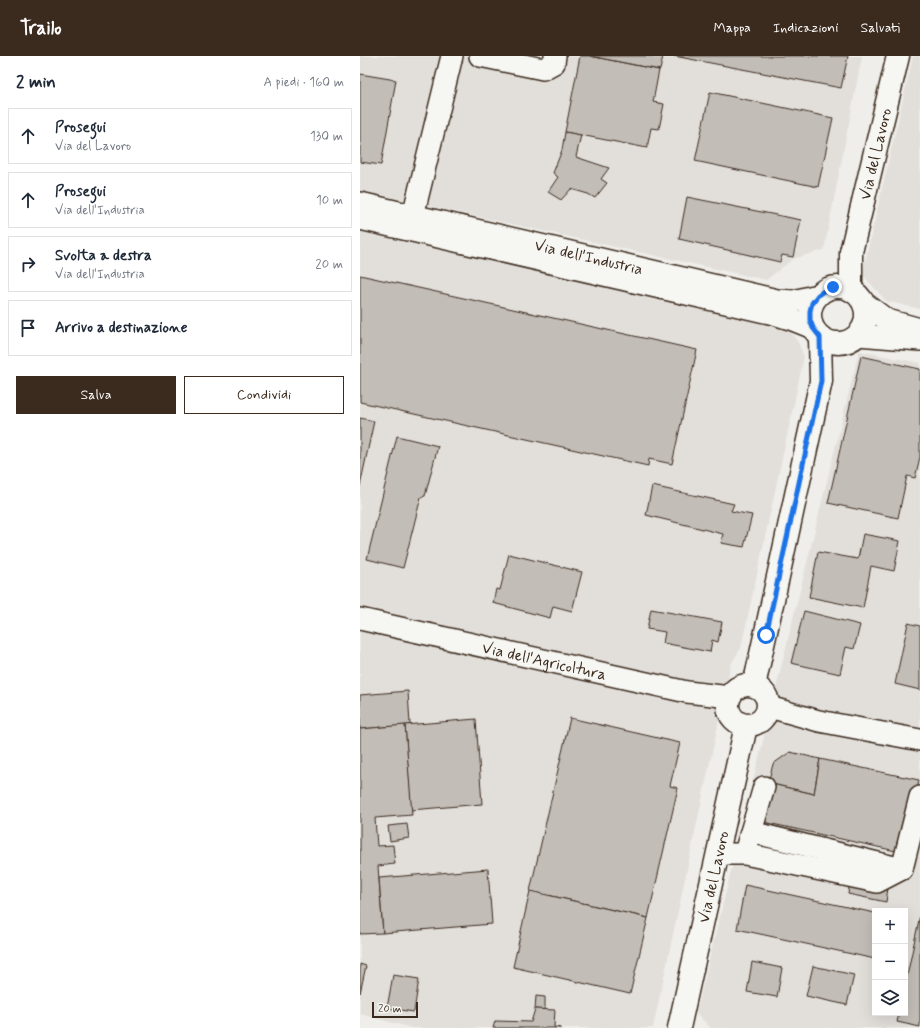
<!DOCTYPE html>
<html lang="it">
<head>
<meta charset="utf-8">
<style>
  body { margin:0; font-family:Mynerve,sans-serif; background:#f2f2f3; color:#1f2937 }
  .controls { position:absolute; right:12px; bottom:12px; display:grid; overflow:hidden; border-radius:0px; box-shadow:0 4px 16px #0002 }
  .controls button { width:36px; height:36px; display:grid; place-items:center; padding:0; border:0; border-bottom:1px solid #e0e1e3; background:#fff; color:#1f2937; font:20px sans-serif }
  .scale { position:absolute; left:12px; bottom:10px; width:46px; box-sizing:border-box; padding-left:4px; border:2px solid #3b2a1e; border-top:0; font-size:11px; line-height:14px; white-space:nowrap; color:#3b2a1e; -webkit-text-stroke:3px #f6f6f2; paint-order:stroke }
  .stop { position:absolute; width:12px; height:12px; margin:-9px; border:3px solid #1a73e8; border-radius:50%; background:#fff }
  .stop.end { background:#1a73e8; border-color:#fff; box-shadow:0 1px 4px #0008 }
  .list { margin:0; padding:0; list-style:none }
  h2 { display:flex; justify-content:space-between; align-items:center; height:52px; margin:0; padding:0 16px; font-size:17px }
  h2 small { font-size:13px; font-weight:400; color:#747a83 }
  .list li { display:grid; grid-template-columns:26px 1fr auto; gap:12px; align-items:center; box-sizing:border-box; height:56px; margin:0 8px 8px; padding:0 8px; border:1px solid #e0e1e3; border-radius:0px }
  .list b { display:block; font-size:15px; white-space:nowrap }
  .list p { margin:0; font-size:13px; white-space:nowrap; color:#747a83 }
  .list em { font-size:13px; font-style:normal; color:#747a83 }
  .actions { display:flex; gap:8px; padding:12px 16px }
  .actions a { flex:1; padding:9px 0; border:1px solid #3b2a1e; border-radius:0px; text-align:center; font-size:14px; color:#3b2a1e }
  .actions .main { background:#3b2a1e; color:#fff }
  .icon { flex:none; width:22px; height:22px; fill:none; stroke:currentColor; stroke-width:2; stroke-linecap:round; stroke-linejoin:round }
  .map { position:relative; flex:none; width:560px; height:972px; overflow:hidden }
  header { display:flex; align-items:center; gap:24px; box-sizing:border-box; height:56px; padding:0 20px; background:#3b2a1e; color:#fff }
  header strong { font-size:19px }
  nav { display:flex; gap:22px; margin-inline-start:auto; font-size:14px }
  main { display:flex }
  aside { flex:1; background:#fff }
  .map>svg:first-child { display:block }
</style>
</head>
<body>
<header>
<strong>Trailo</strong>
<nav><a>Mappa</a><a>Indicazioni</a><a>Salvati</a></nav>
</header>
<main>
<aside>
<h2>2 min<small>A piedi · 160 m</small></h2>
<ul class="list">
<li><svg class="icon" aria-label="ahead" viewBox="0 0 24 24"><path d="M12 20V5M6 11l6-6 6 6"/></svg><div><b>Prosegui</b><p>Via del Lavoro</p></div><em>130 m</em></li>
<li><svg class="icon" aria-label="ahead" viewBox="0 0 24 24"><path d="M12 20V5M6 11l6-6 6 6"/></svg><div><b>Prosegui</b><p>Via dell'Industria</p></div><em>10 m</em></li>
<li><svg class="icon" aria-label="right" viewBox="0 0 24 24"><path d="M7 20v-9h11M14 6l5 5-5 5"/></svg><div><b>Svolta a destra</b><p>Via dell'Industria</p></div><em>20 m</em></li>
<li><svg class="icon" aria-label="arrive" viewBox="0 0 24 24"><path d="M6 21V4h12l-3 4 3 4H6"/></svg><div><b>Arrivo a destinazione</b></div></li>
</ul>
<div class="actions"><a class="main">Salva</a><a>Condividi</a></div>
</aside>
<div class="map">
<svg width="560" height="972" viewBox="0 0 560 972">
  <rect width="100%" height="100%" fill="#efeeea"/>
  <filter id="ink" filterUnits="userSpaceOnUse"><feTurbulence type="fractalNoise" baseFrequency=".025" numOctaves="2"/><feDisplacementMap in="SourceGraphic" scale="8" xChannelSelector="R" yChannelSelector="G"/><feConvolveMatrix kernelMatrix="1 2 1 2 8 2 1 2 1" color-interpolation-filters="sRGB"/></filter>
  <g filter="url(#ink)">
    <!-- built -->
    <g fill="#e2dfdb" fill-rule="evenodd">
      <path d="M0,0H502L464,194L433,203L406,224L0,135Z"/>
      <path d="M553,0H560V253L526,245L502,218Z"/>
      <path d="M0,172L426,270L438,286L444,301L381,592L371,608L293,972H52L0,958Z"/>
      <path d="M499,295L560,307V972H351L336,957ZM515,855H545V957H515Z"/>
    </g>
    <!-- building -->
    <g fill="#c2bdb7" stroke="#3b2a1e">
      <path d="M220,0H230L299,14L293,46L304,48L299,73L291,72L287,92L205,76Z"/>
      <path d="M230,0H303L300,14Z"/>
      <path d="M314,0H488L481,32Z"/>
      <path d="M0,18L36,24L21,109L0,106Z"/>
      <path d="M350,36L473,62L458,131L335,105Z"/>
      <path d="M205,76L221,79L216,101L249,112L241,123L247,127L235,142L228,138L211,133L201,144L188,136L198,121L193,117L202,94Z"/>
      <path d="M327,141L441,164L433,201L422,199L420,206L319,183Z"/>
      <path d="M0,219L337,294L312,408L289,403L288,410L0,346Z"/>
      <path d="M501,300L560,313V401L555,422L547,420L538,462L468,447Z"/>
      <path d="M0,362L14,365L0,430Z"/>
      <path d="M37,380L78,390L65,440L61,441L43,512L7,503Z"/>
      <path d="M292,430L374,448L371,455L392,459L384,491L361,487L363,478L286,459Z"/>
      <path d="M503,478L540,485L534,515L511,510L503,552L449,541L458,496L498,503Z"/>
      <path d="M149,498L222,516L212,555L193,550L190,562L133,547L136,533L140,534Z"/>
      <path d="M291,553L362,566L358,586L352,584L350,596L303,587L305,576L287,573Z"/>
      <path d="M444,555L500,569L494,593L486,591L480,618L431,607Z"/>
      <path d="M548,567L560,570V634L535,628Z"/>
      <path d="M48,635L50,669L0,673V639Z"/>
      <path d="M210,662L320,687L310,730L318,732L288,862L170,835Z"/>
      <path d="M116,663L122,748L51,754L45,669Z"/>
      <path d="M45,669L52,759L15,762L17,790L33,789L35,808L18,810L23,877L0,878V673Z"/>
      <path d="M430,696L460,703L454,738L408,727L413,708Z"/>
      <path d="M460,703L559,724L545,797L399,765L408,727L454,738Z"/>
      <path d="M47,768L49,782L30,785L28,770Z"/>
      <path d="M128,813L132,868L23,877L19,822Z"/>
      <path d="M490,823L528,832L526,846L488,838Z"/>
      <path d="M385,829L515,857V903L377,873Z"/>
      <path d="M170,835L288,862L270,938L153,911Z"/>
      <path d="M560,859V971L537,966L539,957H545V929Z"/>
      <path d="M392,906L422,912L417,941L387,936Z"/>
      <path d="M0,908L6,910L0,937Z"/>
      <path d="M453,910L494,919L487,949L446,940Z"/>
      <path d="M33,919L59,923L54,956L27,952Z"/>
      <path d="M176,940L185,941V954L175,953Z"/>
      <path d="M175,953L195,954L194,971L201,972H133L135,965L171,966Z"/>
    </g>
    <g fill="none" stroke-linecap="round" stroke-linejoin="round">
      <!-- minor casing -->
      <g stroke="#3b2a1e" stroke-width="24">
        <g id="minor">
          <path d="M120,0L183,13L194,7L195,0"/>
          <path id="s1" d="M0,147L417,244L434,245L458,239"/>
          <path d="M0,163L414,258L433,264L453,272"/>
          <path d="M50,172L92,0"/>
          <path d="M503,246L527,264L560,273"/>
          <path d="M498,279L560,284"/>
          <path id="s2" d="M0,563L327,636L370,641"/>
          <path d="M409,651L459,665L560,684"/>
          <path d="M391,776L542,813"/>
          <path d="M387,790L404,731"/>
          <path d="M358,798H385L517,826L542,813L560,741"/>
        </g>
      </g>
      <!-- major casing -->
      <g stroke="#3b2a1e" stroke-width="25">
        <g id="major">
          <circle cx="478" cy="259" r="28"/>
          <path id="s3" d="M491,234V196L538,0"/>
          <circle cx="388" cy="649" r="20"/>
          <path d="M394,630L461,325L460,281"/>
          <path id="s4" d="M319,972L386,670"/>
        </g>
      </g>
      <!-- minor -->
      <use href="#minor" stroke="#f6f6f2" stroke-width="21"/>
      <!-- major -->
      <use href="#major" stroke="#f6f6f2" stroke-width="22"/>
    </g>
  </g>
  <g fill="none" stroke-linecap="round" stroke-linejoin="round" filter="url(#ink)">
    <!-- route -->
    <path stroke="#1a73e8" stroke-width="5" d="M406,579L461,325L460,281L453,272L450,264V255L452,247L458,239L465,234L473,231"/>
  </g>
  <g text-anchor="middle" stroke-width="3" stroke-linejoin="round" paint-order="stroke">
    <!-- street labels -->
    <g font-size="16" fill="#3b2a1e" stroke="#f6f6f2">
      <text dy="6" stroke="none"><textPath href="#s3" startOffset="139">Via del Lavoro</textPath></text>
      <text dy="6" stroke="none"><textPath href="#s1" startOffset="235">Via dell'Industria</textPath></text>
      <text dy="6" stroke="none"><textPath href="#s2" startOffset="189">Via dell'Agricoltura</textPath></text>
      <text dy="6" stroke="none"><textPath href="#s4" startOffset="155">Via del Lavoro</textPath></text>
    </g>
  </g>
</svg>
<div class="controls">
<button>+</button>
<button>−</button>
<button><svg class="icon" aria-label="layers" viewBox="0 0 24 24"><path d="M12 4l9 5-9 5-9-5zM3 14l9 5 9-5"/></svg></button>
</div>
<div class="scale">20 m</div>
<div class="stop" style="left:406px;top:579px"></div>
<div class="stop end" style="left:473px;top:231px"></div>
</div>
</main>
</body>
</html>
